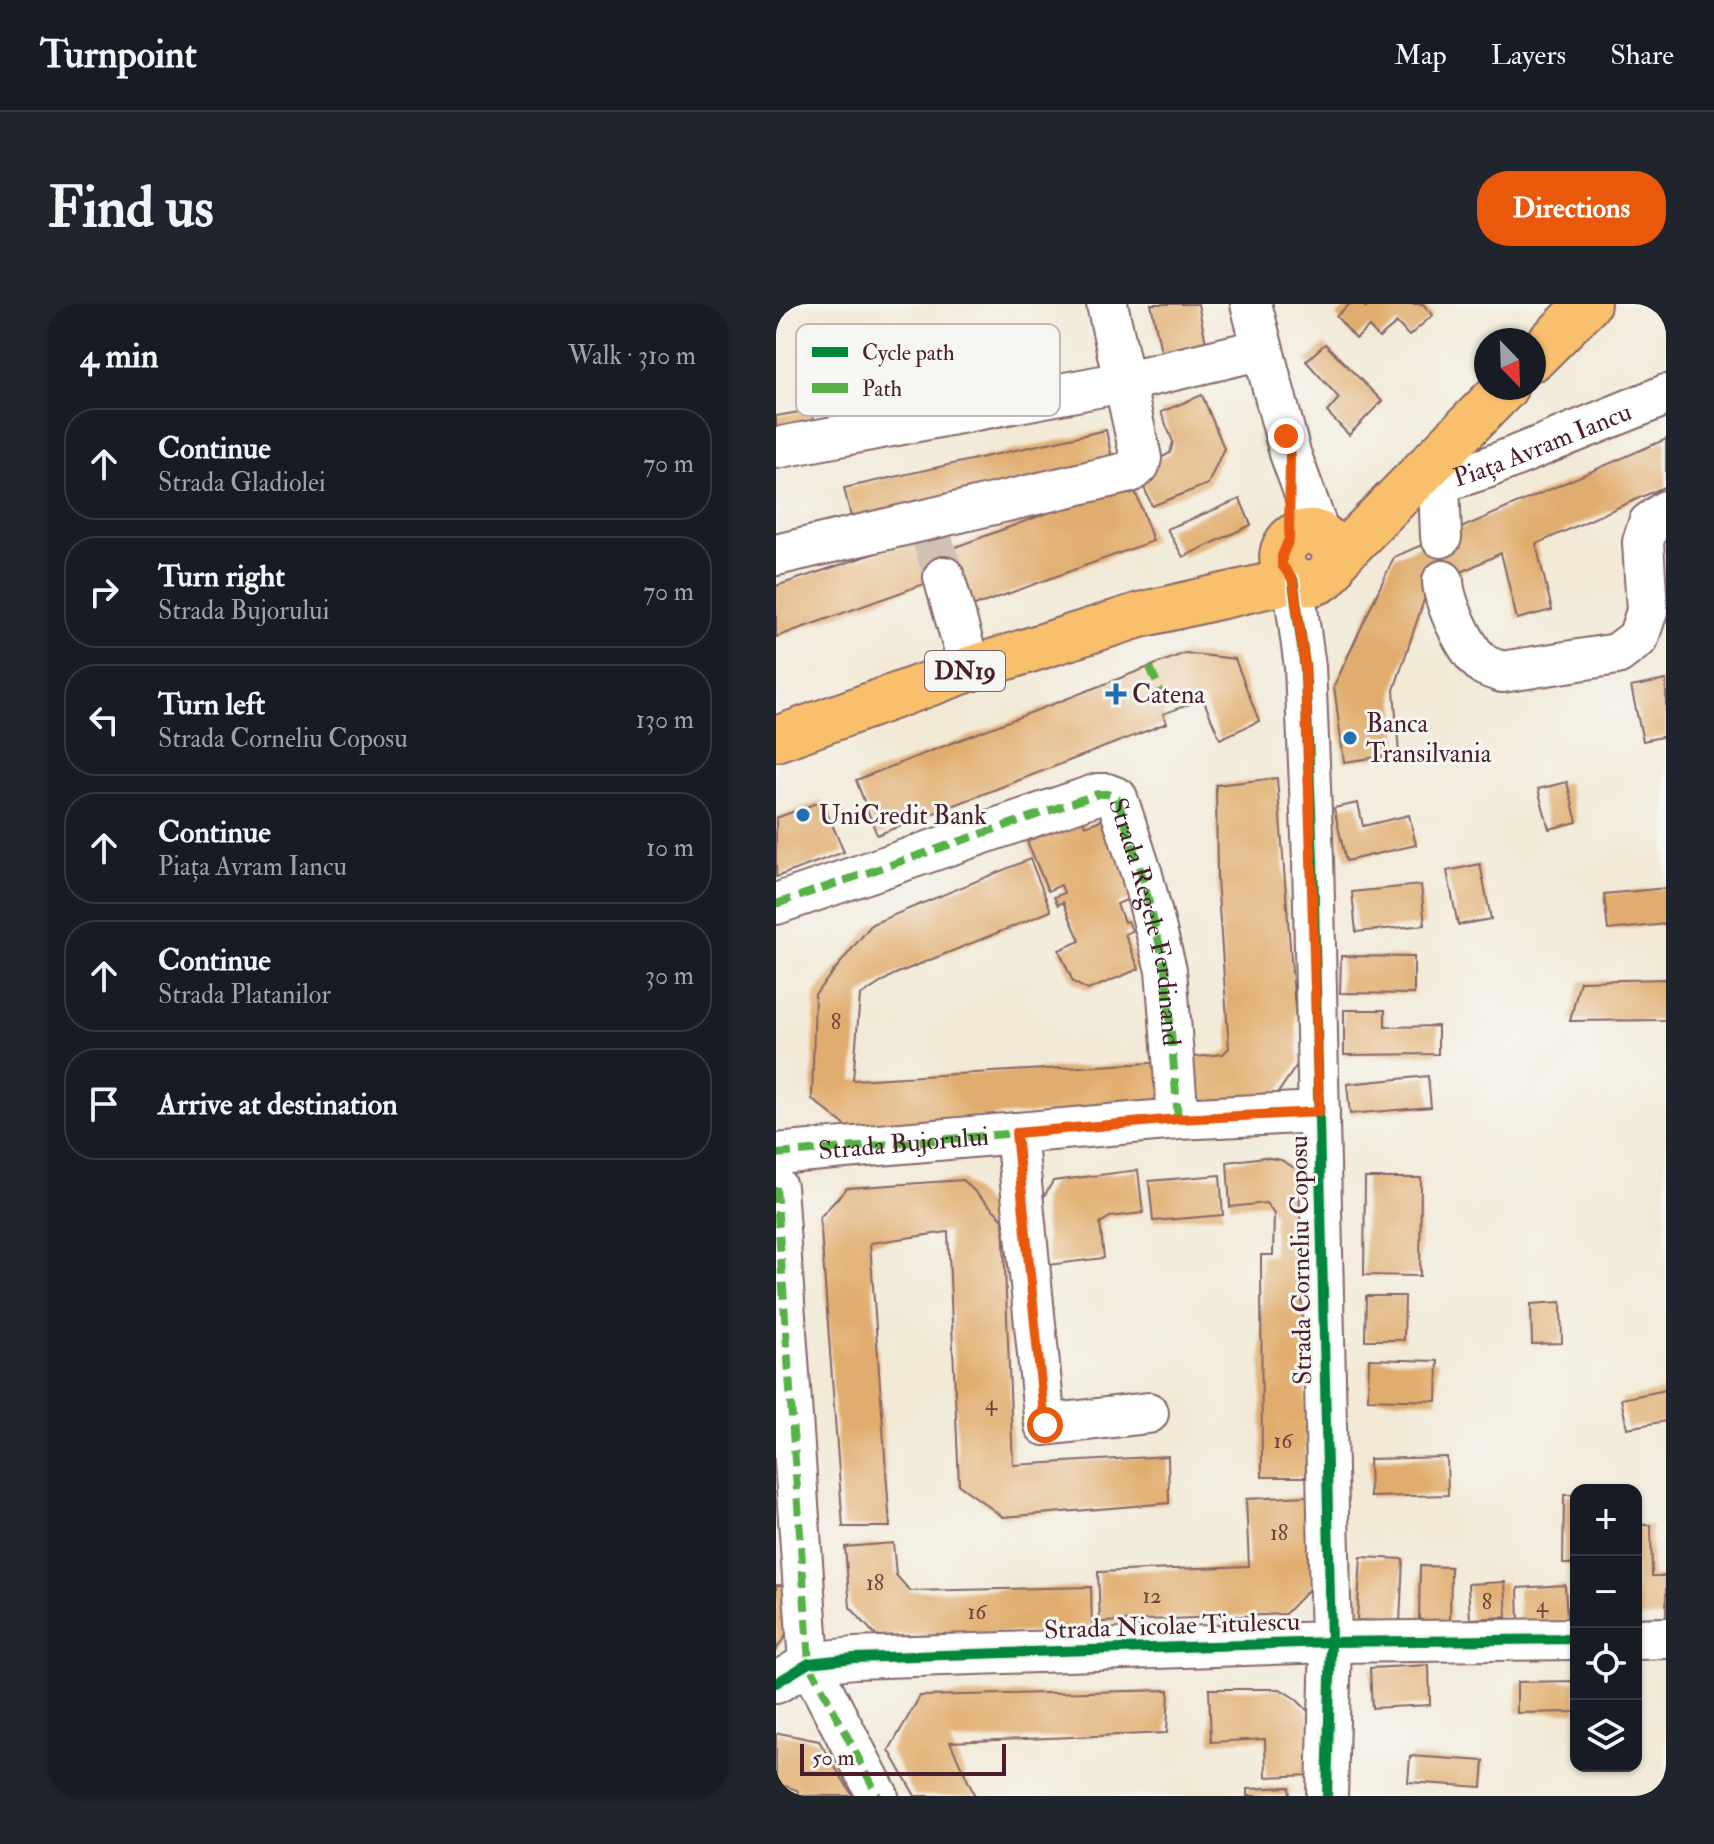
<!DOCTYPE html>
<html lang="en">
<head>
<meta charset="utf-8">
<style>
  body { margin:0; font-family:"IM FELL Double Pica",serif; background:#20242c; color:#f1f3f6 }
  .controls { position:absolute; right:24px; bottom:24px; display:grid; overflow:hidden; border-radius:16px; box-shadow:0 2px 6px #0004 }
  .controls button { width:72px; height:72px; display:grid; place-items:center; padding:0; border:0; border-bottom:2px solid #363941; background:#171b24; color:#f1f3f6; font:40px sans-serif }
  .compass { position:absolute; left:698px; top:24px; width:72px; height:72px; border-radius:50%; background:#171b24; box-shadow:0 2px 6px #0004; rotate:157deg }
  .scale { position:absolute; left:24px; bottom:20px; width:206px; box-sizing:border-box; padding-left:8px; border:4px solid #4a1f2b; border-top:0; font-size:22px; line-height:28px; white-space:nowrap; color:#4a1f2b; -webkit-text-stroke:6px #f6f6f2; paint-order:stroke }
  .stop { position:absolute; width:24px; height:24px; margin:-18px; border:6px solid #ea580c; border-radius:50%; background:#fff }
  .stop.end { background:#ea580c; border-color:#fff; box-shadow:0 2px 8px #0008 }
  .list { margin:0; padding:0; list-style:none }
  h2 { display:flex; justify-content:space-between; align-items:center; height:104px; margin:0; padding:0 32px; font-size:34px }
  h2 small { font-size:26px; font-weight:400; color:#9ea1a6 }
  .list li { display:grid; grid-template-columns:52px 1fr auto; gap:24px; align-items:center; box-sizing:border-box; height:112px; margin:0 16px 16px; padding:0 16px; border:2px solid #363941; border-radius:32px }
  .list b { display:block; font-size:30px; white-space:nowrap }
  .list p { margin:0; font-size:26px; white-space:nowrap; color:#9ea1a6 }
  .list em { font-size:26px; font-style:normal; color:#9ea1a6 }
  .icon { flex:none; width:44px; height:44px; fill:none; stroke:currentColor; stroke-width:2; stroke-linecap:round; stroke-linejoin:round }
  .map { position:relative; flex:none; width:890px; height:1492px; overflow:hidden; border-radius:32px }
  header { display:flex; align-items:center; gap:48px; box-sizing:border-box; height:112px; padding:0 40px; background:#171b24; border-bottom:2px solid #363941 }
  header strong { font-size:38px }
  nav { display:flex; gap:44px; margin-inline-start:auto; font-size:28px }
  .intro { display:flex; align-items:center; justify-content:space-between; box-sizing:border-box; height:192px; padding:0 48px }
  h1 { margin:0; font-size:56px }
  .button { padding:20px 36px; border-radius:32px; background:#ea580c; color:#fff; font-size:28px; font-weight:700 }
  main { display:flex; gap:48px; padding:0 48px }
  aside { flex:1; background:#171b24; border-radius:32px; box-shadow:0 2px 6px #0004 }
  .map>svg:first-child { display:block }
</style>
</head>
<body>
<header>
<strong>Turnpoint</strong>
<nav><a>Map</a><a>Layers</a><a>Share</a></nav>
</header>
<div class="intro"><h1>Find us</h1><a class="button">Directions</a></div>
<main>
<aside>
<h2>4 min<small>Walk · 310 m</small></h2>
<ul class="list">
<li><svg class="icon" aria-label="ahead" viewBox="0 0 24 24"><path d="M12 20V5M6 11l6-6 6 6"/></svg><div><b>Continue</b><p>Strada Gladiolei</p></div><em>70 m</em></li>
<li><svg class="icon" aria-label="right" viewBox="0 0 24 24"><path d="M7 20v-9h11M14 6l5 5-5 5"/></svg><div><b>Turn right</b><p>Strada Bujorului</p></div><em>70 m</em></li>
<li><svg class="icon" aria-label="left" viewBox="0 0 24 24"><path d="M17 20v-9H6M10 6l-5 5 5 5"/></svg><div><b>Turn left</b><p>Strada Corneliu Coposu</p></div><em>130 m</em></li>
<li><svg class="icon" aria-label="ahead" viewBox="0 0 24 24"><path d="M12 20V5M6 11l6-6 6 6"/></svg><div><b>Continue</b><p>Piața Avram Iancu</p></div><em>10 m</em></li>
<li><svg class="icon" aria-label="ahead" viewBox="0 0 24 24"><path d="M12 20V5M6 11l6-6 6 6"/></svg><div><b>Continue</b><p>Strada Platanilor</p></div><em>30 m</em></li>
<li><svg class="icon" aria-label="arrive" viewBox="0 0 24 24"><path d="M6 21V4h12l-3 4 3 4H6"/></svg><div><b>Arrive at destination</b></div></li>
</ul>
</aside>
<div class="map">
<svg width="890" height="1492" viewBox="0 0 890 1492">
  <rect width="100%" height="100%" fill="#f6f6f2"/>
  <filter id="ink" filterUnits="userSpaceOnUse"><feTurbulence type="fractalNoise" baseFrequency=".0125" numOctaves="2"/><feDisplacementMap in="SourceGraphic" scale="16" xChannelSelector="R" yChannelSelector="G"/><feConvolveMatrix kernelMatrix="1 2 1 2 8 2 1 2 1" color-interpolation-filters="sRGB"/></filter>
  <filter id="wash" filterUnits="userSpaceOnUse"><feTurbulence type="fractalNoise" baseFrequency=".006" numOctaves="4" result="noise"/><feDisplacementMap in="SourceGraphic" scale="32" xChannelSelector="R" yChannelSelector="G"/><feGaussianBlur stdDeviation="1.8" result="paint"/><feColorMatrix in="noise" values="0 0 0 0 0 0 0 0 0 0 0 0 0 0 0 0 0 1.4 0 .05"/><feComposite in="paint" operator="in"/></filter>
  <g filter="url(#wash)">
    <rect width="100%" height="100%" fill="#f2ead7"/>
    <g id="blocks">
      <!-- building -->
      <g fill="#e1ad6e">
        <path d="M375,0H422L432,48L387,57Z"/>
        <path d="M574,0H586L590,4L595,0H647L657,11L633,32L621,19L603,34L593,23L580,35L560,12Z"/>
        <path d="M549,40L606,97L573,131L551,108L563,94L530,57Z"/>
        <path d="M426,91L448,144L432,180L376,202L361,167L394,149L397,138L385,108Z"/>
        <path d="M35,106L38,120L0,127V112Z"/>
        <path d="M330,126L337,159L76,217L68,184Z"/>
        <path d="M890,135V182L760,240L776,306L741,315L725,249L652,284L618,386L623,450L568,458L558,382L618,253Z"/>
        <path d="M356,178L377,237L185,307L169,249L171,246Z"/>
        <path d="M464,195L475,221L407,253L391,225Z"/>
        <path d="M155,231L168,273L0,333V282Z"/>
        <path d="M409,349L459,355L483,417L444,435L427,395L387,410L391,419L101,531L80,476Z"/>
        <path d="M890,376V432L867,437L855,383Z"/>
        <path d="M501,474L523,758L499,793L415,801L410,754L447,750L453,744L441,575L440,481Z"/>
        <path d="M791,478L801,518L773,525L762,485Z"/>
        <path d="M46,497L68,548L0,573V514Z"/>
        <path d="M582,499L587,522L633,511L640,541L570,557L558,504Z"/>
        <path d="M333,513L364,590L341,600L348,618L352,617L356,627L349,630L363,665L312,686L297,678L283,646L304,637L287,598L282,601L278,593L288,589L285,581L272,587L251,537L306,515L309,522Z"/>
        <path d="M254,555L275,607L117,671L84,692L77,776L391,758L394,800L71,823L36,795L39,690L96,620Z"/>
        <path d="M704,560L715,615L682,621L671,567Z"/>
        <path d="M645,581L649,621L580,628L576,588Z"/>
        <path d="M890,584V620L832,626L828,590Z"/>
        <path d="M565,652L638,653V690L564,689Z"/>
        <path d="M890,675V716L794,717L804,677Z"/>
        <path d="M568,706H609V723L662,722V750L568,751Z"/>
        <path d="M652,772L655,803L574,810L571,780Z"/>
        <path d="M488,853L505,856L522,866L528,880L530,1173H486L485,951H497L498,910L490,899L454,903L451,858Z"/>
        <path d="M362,866L367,909L334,913L324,919L328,954L273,961L266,896L277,877Z"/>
        <path d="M444,871L447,911L377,917L373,877Z"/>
        <path d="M589,874H645L644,972L588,971Z"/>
        <path d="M187,876L227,915L237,1161L392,1152L393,1199L227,1213L183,1181L172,928L94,939L114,1223H67L44,913L71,884Z"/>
        <path d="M590,992H629L628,1036H589Z"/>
        <path d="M785,998L786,1039L756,1040L755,1000Z"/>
        <path d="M593,1055L662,1057L661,1097L592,1095Z"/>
        <path d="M890,1086V1117L851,1124L845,1095Z"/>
        <path d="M671,1153L672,1191L594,1193L593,1155Z"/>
        <path d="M788,1191H800V1260H787Z"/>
        <path d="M533,1192L537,1281L509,1310L324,1318L322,1268L473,1262L470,1195Z"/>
        <path d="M860,1221H875L876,1272H890V1313L860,1314Z"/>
        <path d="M117,1239L120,1271L134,1287L315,1283L316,1327L100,1332L74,1303L69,1243Z"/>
        <path d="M585,1253L627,1255L624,1318L581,1316Z"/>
        <path d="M644,1262L675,1263L674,1317H643Z"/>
        <path d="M729,1278L731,1313L694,1315L692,1280Z"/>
        <path d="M0,1281L18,1282L13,1327L0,1346Z"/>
        <path d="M789,1281L791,1317L743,1320L742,1284Z"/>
        <path d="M653,1361L654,1401L596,1404L594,1364Z"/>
        <path d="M800,1377V1408L741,1409V1378Z"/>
        <path d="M433,1385H504L520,1395L533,1408L534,1471L490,1473L489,1435L435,1438Z"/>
        <path d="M393,1386L391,1429L174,1438L199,1492H139L113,1446L144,1392Z"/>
        <path d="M3,1429L43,1437L77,1492H24L21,1486L6,1481L0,1485V1431Z"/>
        <path d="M634,1452L708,1457L706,1483L632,1478Z"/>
        <path d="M513,1483L514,1492H471V1485Z"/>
      </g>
    </g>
  </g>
  <g filter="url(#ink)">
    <use href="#blocks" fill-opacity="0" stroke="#856667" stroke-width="2"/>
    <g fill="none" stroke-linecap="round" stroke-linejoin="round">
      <!-- minor-tunnel -->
      <path stroke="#d0c1b5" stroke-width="40" stroke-dasharray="40 20" stroke-linecap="butt" d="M155,231L168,273"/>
      <!-- minor casing -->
      <g stroke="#856667" stroke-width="44">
        <g id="minor">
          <path d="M475,0L514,149L543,229"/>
          <path d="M0,144L347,78L487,45"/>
          <path id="s1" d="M642,173L663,179L710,164L890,91"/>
          <path d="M663,179L665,233"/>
          <path d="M0,251L354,168L363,161L365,154L331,0"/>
          <path d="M168,273L194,365"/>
          <path d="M517,276L529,363L537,556L555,1338L551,1492"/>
          <path d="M667,277C668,299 690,347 708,361C713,364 721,366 726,368L841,350L862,334L871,307L867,238L873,219L890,207"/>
          <path d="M0,600L322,490H331L341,494L366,571L390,666L402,815"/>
          <path d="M240,829L269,1121L372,1109"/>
          <path d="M0,850L402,815L543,808"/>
          <path d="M0,883L33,1359L102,1492"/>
          <path d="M860,1335L890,1334"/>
          <path d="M0,1379L33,1359L78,1354L555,1338L800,1335"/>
        </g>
      </g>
      <!-- major casing -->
      <g stroke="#856667" stroke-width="48">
        <g id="major">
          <path d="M758,54L812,0"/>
          <path d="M559,257C556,209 490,226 510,269C528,287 552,281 559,257L729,84"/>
          <path d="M0,435L194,365L364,311L517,276"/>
        </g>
      </g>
      <!-- minor -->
      <use href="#minor" stroke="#fff" stroke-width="40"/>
      <!-- major -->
      <use href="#major" stroke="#f8bf6c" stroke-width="44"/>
      <!-- quiet -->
      <g stroke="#57b146" stroke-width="8" stroke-dasharray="16 8" stroke-linecap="butt">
        <path d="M374,363L393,408"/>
        <path id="s2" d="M0,600L322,490H331L341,494L366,571L390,666L402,815"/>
        <path id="s3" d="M0,850L402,815L543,808"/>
        <path d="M0,883L33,1359L102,1492"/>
      </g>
      <!-- cycleway casing -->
      <g stroke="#f6f6f2" stroke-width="15">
        <g id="cycleway">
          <path d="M517,276L529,363L537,556L555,1338L551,1492"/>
          <path d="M0,1379L33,1359L78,1354L555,1338L800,1335"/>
        </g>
      </g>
      <!-- cycleway -->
      <use href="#cycleway" stroke="#00873e" stroke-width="10"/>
    </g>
  </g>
  <g fill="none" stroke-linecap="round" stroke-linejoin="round" filter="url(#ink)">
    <!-- route -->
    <path stroke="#ea580c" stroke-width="10" d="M269,1121L240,829L402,815L543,808L529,363L517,276L506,261V252L513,235L514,149L510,132"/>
  </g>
  <!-- markers -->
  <g fill="#1f6fb2" stroke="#f6f6f2" stroke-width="3">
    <path d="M336 378h8v8h8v8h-8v8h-8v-8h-8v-8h8z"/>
    <circle cx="574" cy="434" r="8"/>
    <circle cx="27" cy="511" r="8"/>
  </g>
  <g text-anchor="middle" stroke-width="6" stroke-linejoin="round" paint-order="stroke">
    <!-- number labels -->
    <g font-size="22" fill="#70423c">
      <text x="60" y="725">8</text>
      <text x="215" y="1106">4</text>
      <text x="507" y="1144">16</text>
      <text x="503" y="1236">18</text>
      <text x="99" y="1286">18</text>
      <text x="376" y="1299">12</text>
      <text x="711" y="1305">8</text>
      <text x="766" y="1308">4</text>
      <text x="201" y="1315">16</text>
    </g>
    <!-- shield labels -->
    <rect fill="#f6f6f2" stroke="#7e6067" stroke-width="2" x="149" y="347" width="80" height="40" rx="6"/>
    <g font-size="24" font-weight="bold" fill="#4a1f2b">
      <text x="189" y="375">DN19</text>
    </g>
    <!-- street labels -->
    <g font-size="26" fill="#4a1f2b" stroke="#f6f6f2">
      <text dy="9" stroke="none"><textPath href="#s1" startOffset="132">Piața Avram Iancu</textPath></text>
      <text dy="9" stroke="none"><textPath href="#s2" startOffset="488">Strada Regele Ferdinand</textPath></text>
      <text dy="9" stroke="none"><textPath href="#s3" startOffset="128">Strada Bujorului</textPath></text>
      <text transform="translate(524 956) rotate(-91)" y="9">Strada Corneliu Coposu</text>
      <text transform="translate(396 1321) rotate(-2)" y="9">Strada Nicolae Titulescu</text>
    </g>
    <!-- poi labels -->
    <g font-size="26" fill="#4a1f2b" stroke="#f6f6f2" text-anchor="start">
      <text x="356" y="399">Catena</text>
      <text x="590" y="428">Banca<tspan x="590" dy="30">Transilvania</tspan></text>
      <text x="43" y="520">UniCredit Bank</text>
    </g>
  </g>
  <!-- legend -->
  <rect x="20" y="20" width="264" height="92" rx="12" fill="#f6f6f2" stroke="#c2b6b6" stroke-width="2"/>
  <rect x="36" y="43" width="36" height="10" fill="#00873e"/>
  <rect x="36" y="79" width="36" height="10" fill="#57b146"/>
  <g font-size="22" fill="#4a1f2b">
    <text x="86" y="56">Cycle path</text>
    <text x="86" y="92">Path</text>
  </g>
</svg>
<div class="controls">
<button>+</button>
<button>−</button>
<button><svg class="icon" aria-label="locate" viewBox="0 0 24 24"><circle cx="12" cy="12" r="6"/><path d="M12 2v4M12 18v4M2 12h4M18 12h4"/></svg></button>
<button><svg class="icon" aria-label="layers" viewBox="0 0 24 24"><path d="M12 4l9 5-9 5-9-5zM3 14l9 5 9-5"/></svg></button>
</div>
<svg class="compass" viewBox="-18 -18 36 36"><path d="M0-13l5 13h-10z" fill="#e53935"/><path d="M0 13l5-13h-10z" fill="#9ea1a6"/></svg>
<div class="scale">50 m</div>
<div class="stop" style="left:269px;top:1121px"></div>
<div class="stop end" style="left:510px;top:132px"></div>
</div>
</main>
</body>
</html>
